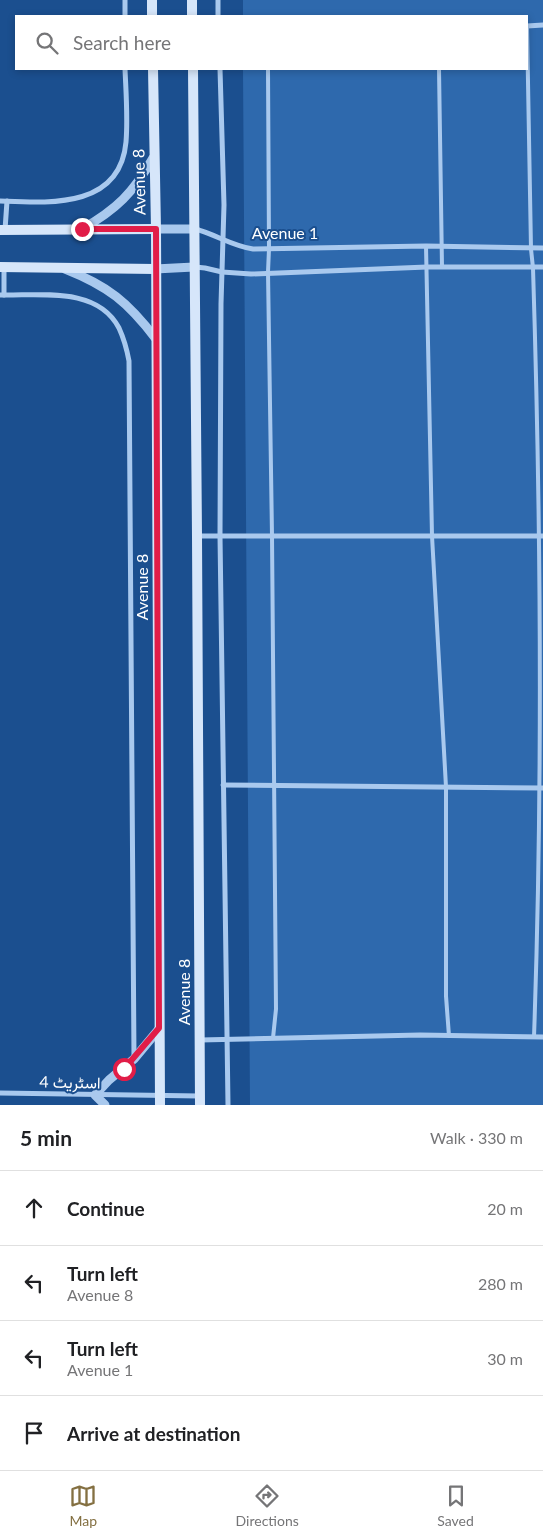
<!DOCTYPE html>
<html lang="en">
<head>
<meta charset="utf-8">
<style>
  body { margin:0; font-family:Lato,Vazirmatn,sans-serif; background:#f2f2f2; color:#202124 }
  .stop { position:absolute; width:15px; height:15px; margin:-11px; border:4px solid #e11d48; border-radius:50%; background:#fff }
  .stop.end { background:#e11d48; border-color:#fff; box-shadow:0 1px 5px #0008 }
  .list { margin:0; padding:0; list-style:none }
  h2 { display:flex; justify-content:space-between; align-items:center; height:65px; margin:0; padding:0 20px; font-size:21px }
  h2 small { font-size:16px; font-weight:400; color:#757577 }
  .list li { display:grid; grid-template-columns:32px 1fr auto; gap:15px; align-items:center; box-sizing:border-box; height:75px; padding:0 20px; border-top:1px solid #e0e0e0 }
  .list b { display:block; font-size:19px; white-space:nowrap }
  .list p { margin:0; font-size:16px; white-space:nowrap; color:#757577 }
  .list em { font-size:16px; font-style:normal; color:#757577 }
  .icon { flex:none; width:28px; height:28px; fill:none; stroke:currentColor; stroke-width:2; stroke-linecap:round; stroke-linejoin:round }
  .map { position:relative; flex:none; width:543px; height:1105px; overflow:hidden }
  .search { position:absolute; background:#fff; box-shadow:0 2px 8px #0003; left:15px; right:15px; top:15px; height:55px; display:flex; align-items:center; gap:12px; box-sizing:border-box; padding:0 18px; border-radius:0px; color:#757577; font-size:19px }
  .sheet { height:365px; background:#fff }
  nav { display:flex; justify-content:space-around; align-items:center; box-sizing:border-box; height:70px; border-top:1px solid #e0e0e0; background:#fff; font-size:14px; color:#757577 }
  nav a { display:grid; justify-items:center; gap:2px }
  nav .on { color:#847042 }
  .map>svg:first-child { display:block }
</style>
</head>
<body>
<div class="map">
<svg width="543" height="1105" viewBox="0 0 543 1105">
  <rect width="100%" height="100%" fill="#1b4f8f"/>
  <!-- green -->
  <path fill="#2e69ad" d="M243,0H543V1105H250L243,69H527V16H243Z"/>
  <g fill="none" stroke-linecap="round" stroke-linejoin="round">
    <!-- service -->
    <g stroke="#a9c9ee" stroke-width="4">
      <path d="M527,26L531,249L533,268C541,524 543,781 534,1037"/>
      <path d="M268,69L269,249L268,272L272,536L276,1009L273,1038"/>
      <path d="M439,69L442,267"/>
      <path d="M426,246L432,536L446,787V996L449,1036"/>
    </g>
    <!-- minor -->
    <g stroke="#a9c9ee" stroke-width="5">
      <path d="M125,0V16"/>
      <path d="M218,0V16"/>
      <path d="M527,26L543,25"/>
      <path d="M220,69L224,205L221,304L220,536L228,1105"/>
      <path d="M0,201C49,203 120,209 126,142C128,118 126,93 125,69"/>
      <path d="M195,229C215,234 232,246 253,249L426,246L543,248"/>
      <path d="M5,230L7,201"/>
      <path d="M195,267L205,268L222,272L251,274L427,267H543"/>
      <path d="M0,295C40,296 97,286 119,328C124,339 127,350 129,361L134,1058"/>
      <path d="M4,295V267"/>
      <path d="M197,536H543"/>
      <path d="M223,785L543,788"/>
      <path d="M200,1040L420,1035L543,1037"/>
      <path d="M0,1093L199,1096"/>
    </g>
    <!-- tertiary -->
    <g stroke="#a9c9ee" stroke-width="9">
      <path d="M82,229C117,209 133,193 153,158"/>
      <path d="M156,229H195"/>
      <path d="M65,269C108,286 128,302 156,339"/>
      <path d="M155,269L194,267"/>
      <path d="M105,1105L95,1095L109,1080L134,1059L159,1029"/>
    </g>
    <!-- secondary -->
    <g stroke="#d6e6fa" stroke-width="10">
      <path d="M152,0V16"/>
      <path d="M192,0V16"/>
      <path d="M153,69L156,229L160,1105"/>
      <path d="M193,69L197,536L200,1105"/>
      <path d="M0,230L156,229"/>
      <path d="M0,267L155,269"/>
    </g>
  </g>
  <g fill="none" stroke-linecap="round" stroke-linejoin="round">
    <!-- route -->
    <path stroke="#e11d48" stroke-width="6" d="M82,229H156L159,1028L124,1069"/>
  </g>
  <g text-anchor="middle" stroke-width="4" stroke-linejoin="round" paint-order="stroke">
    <!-- street labels -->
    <g font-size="16" fill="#fff" stroke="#1b4f8f">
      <text transform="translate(139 182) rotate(-91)" y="6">Avenue 8</text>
      <text x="285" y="239">Avenue 1</text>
      <text transform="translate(142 587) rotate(-90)" y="6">Avenue 8</text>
      <text transform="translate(184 992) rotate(-90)" y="6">Avenue 8</text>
      <text transform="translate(70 1082) rotate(1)" y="6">اسٹریٹ 4</text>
    </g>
  </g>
</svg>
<div class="stop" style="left:124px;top:1069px"></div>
<div class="stop end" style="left:82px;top:229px"></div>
<div class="search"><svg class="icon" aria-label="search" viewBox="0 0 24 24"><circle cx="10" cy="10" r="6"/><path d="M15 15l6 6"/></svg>Search here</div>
</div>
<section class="sheet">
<h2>5 min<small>Walk · 330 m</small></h2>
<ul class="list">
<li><svg class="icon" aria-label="ahead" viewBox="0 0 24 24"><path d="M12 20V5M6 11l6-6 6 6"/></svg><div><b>Continue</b></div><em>20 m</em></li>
<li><svg class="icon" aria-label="left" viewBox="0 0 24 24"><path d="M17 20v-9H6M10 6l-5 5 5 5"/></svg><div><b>Turn left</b><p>Avenue 8</p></div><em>280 m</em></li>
<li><svg class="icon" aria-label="left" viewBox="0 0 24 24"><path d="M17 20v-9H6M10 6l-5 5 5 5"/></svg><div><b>Turn left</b><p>Avenue 1</p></div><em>30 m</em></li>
<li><svg class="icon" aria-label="arrive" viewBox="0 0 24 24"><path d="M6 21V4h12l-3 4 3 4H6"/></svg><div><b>Arrive at destination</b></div></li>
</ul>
</section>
<nav>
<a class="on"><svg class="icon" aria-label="map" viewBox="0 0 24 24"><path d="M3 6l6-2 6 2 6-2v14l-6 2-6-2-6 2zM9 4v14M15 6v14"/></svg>Map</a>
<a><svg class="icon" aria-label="directions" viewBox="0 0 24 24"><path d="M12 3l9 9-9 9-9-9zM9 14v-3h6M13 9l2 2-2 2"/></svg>Directions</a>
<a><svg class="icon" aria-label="saved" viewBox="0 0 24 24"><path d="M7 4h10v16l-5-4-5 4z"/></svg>Saved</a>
</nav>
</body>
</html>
